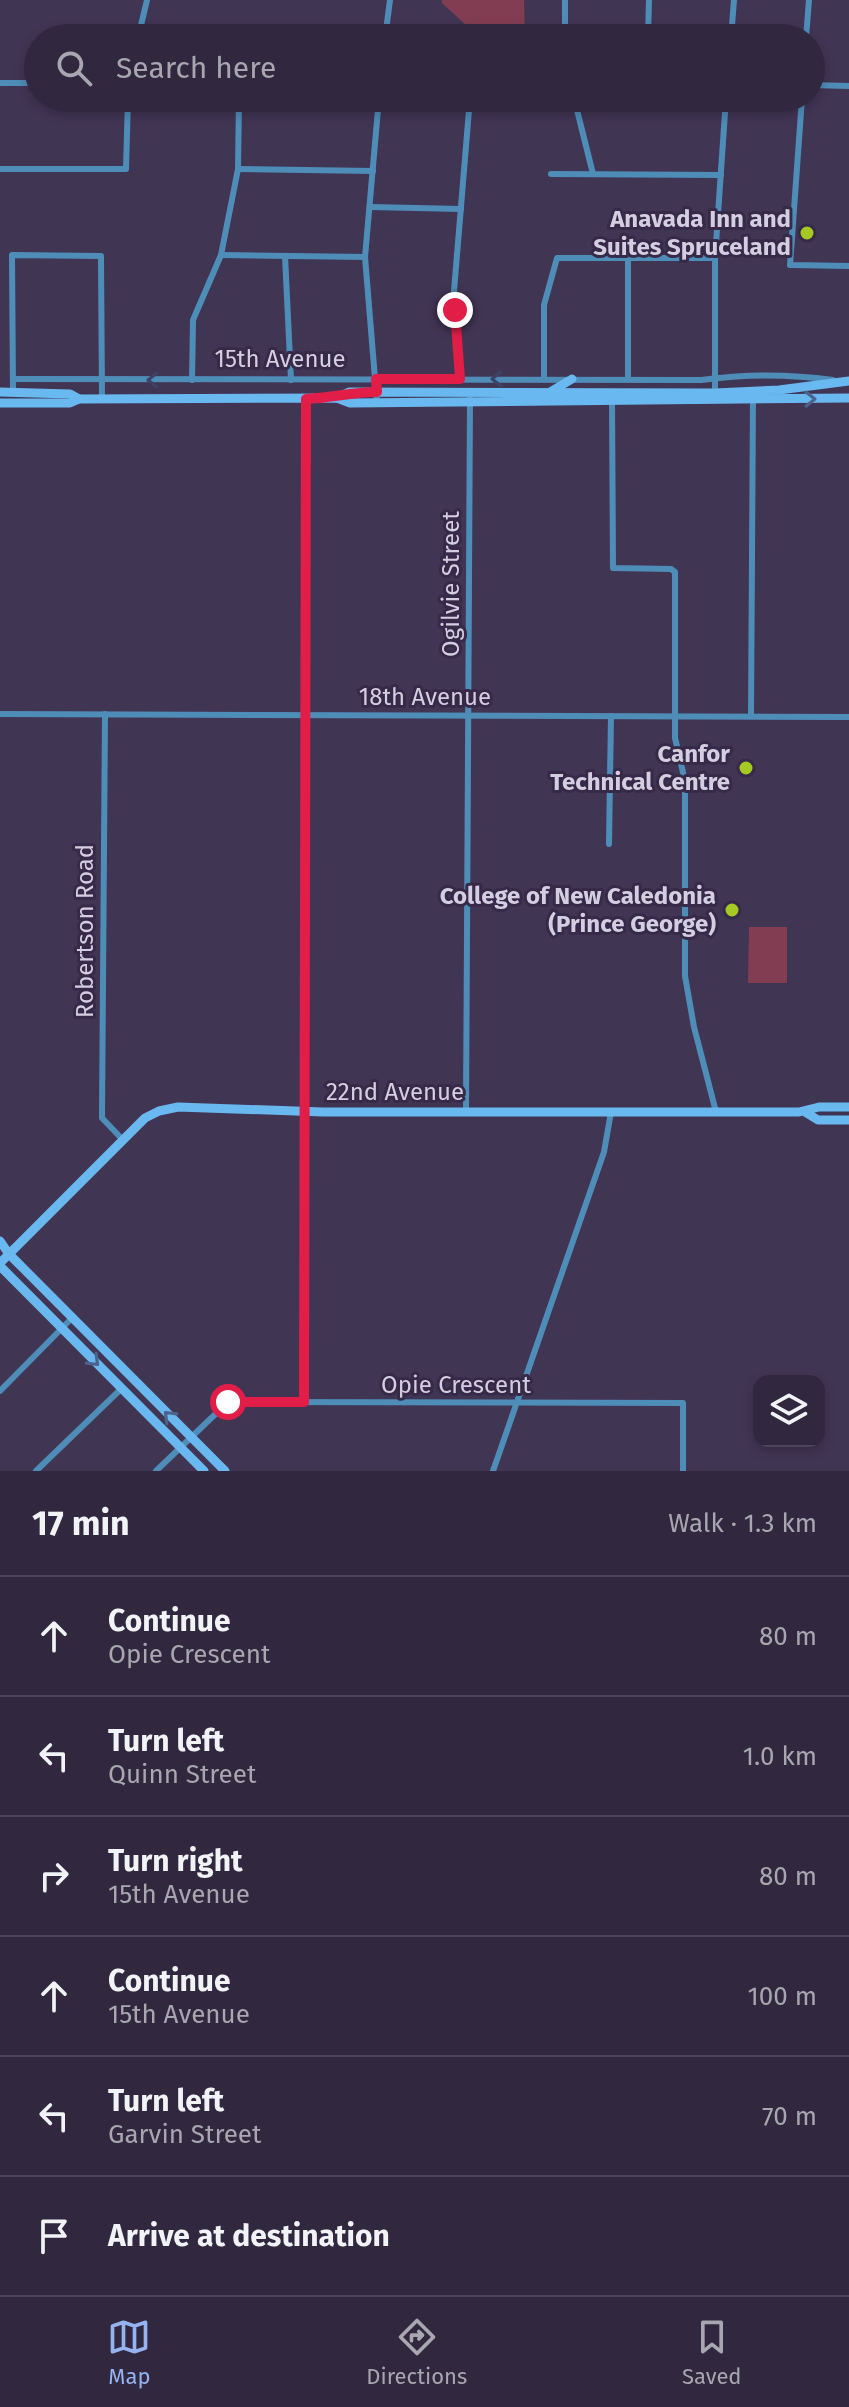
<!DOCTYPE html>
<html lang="en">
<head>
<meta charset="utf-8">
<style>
  body { margin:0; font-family:"Fira Sans",sans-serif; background:#393046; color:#f1f3f6 }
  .controls { position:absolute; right:24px; bottom:24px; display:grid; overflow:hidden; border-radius:16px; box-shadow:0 4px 12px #0003 }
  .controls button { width:72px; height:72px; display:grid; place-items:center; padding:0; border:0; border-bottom:2px solid #4c4459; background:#31283f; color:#f1f3f6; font:40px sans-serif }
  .stop { position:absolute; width:24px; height:24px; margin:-18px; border:6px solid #e11d48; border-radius:50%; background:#fff }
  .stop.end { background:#e11d48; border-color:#fff; box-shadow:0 2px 8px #0008 }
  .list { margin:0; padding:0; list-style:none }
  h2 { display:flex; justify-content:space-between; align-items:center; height:104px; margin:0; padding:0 32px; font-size:34px }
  h2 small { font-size:26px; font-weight:400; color:#a8a6b0 }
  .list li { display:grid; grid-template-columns:52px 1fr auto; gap:24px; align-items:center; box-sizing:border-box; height:120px; padding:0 32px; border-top:2px solid #4c4459 }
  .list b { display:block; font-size:30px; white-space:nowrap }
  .list p { margin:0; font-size:26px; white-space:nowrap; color:#a8a6b0 }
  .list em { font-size:26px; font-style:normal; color:#a8a6b0 }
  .icon { flex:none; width:44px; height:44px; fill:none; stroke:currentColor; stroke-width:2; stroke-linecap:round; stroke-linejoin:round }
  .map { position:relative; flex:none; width:849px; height:1471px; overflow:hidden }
  .search { position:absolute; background:#31283f; box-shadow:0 4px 12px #0003; left:24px; right:24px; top:24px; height:88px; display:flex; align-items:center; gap:20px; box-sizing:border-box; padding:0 28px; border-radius:44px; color:#a8a6b0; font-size:30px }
  .sheet { height:824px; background:#31283f }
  nav { display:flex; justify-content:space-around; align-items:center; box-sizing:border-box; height:112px; border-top:2px solid #4c4459; background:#31283f; font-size:22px; color:#a8a6b0 }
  nav a { display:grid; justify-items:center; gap:4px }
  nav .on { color:#95b2f1 }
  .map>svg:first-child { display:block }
</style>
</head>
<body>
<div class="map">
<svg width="849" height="1471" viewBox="0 0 849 1471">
  <rect width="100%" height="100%" fill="#413554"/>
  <!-- green -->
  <g fill="#823d53">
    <path d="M442,0H524L525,38H480L442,3Z"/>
    <path d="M749,927H787V983H748Z"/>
  </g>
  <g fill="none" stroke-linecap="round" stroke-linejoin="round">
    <!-- street -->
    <g stroke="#4f8db9" stroke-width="6">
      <path d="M565,0V38"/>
      <path d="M138,38L147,0"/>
      <path d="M385,38L390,0"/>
      <path d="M648,38L649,0"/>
      <path d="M731,38L734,0"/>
      <path d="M806,38L809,0"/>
      <path d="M0,83H38"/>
      <path d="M811,85L849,86"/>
      <path d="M574,98L593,174"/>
      <path d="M802,98L790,265L849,266"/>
      <path d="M0,169H126L128,98"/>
      <path d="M238,169L373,171"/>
      <path d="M551,174L721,175"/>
      <path d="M370,207L461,209"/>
      <path d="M221,255L365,257"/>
      <path d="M285,256L291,380"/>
      <path d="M628,258V379"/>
      <path d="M13,379L701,380C744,374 790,374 833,380"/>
      <path d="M460,379L454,291L470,98"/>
      <path d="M544,379V305L557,258H715"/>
      <path d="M192,380L193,320L221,255L238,169L239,98"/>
      <path d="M13,392L12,255L101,256L102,399"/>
      <path d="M715,394V258L726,98"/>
      <path d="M612,399L613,568L671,569L675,572V738L685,781V976L694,1027L716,1112"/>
      <path d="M377,403L365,257L379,98"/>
      <path d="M0,714L849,717"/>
      <path d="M105,714L102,1118L123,1140"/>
      <path d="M751,716L753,396"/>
      <path d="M609,844L611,716"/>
      <path d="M466,1112L470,399"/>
      <path d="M0,1391L72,1318"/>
      <path d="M304,1402L306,399"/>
      <path d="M36,1471L122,1388"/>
      <path d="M156,1471L228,1402L683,1403V1471"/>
      <path d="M493,1471L604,1152L611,1112"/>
    </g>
    <!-- secondary -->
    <g stroke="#6ab8f0" stroke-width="9">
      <path d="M0,392L70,394L79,399"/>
      <path d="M550,392L572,379"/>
      <path d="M337,398L349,392L715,393L779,390L849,381"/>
      <path d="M0,403H70L79,399L337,398L350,403L849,398"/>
      <path d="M805,1112L818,1120H849"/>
      <path d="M0,1241L9,1254L225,1471"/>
      <path d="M0,1263L145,1118L159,1111L178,1107L323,1112H799L819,1107H849"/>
      <path d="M0,1266L204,1471"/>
    </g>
  </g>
  <!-- one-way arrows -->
  <defs><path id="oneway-chevron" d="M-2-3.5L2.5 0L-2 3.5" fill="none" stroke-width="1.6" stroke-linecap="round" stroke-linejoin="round" transform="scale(2)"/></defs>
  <g stroke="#3d4365">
    <use href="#oneway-chevron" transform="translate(497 379) rotate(-180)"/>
    <use href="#oneway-chevron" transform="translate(153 380) rotate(-180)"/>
  </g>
  <g stroke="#4b638c">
    <use href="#oneway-chevron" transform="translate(810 399) rotate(-1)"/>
    <use href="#oneway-chevron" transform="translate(94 1361) rotate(45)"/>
    <use href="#oneway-chevron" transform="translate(169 1416) rotate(-135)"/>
  </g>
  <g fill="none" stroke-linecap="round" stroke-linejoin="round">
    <!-- route -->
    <path stroke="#e11d48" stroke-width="10" d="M228,1402H304L306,399C331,398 352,392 377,392L376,379H460L455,310"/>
  </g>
  <!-- markers -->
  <g fill="#a5c823" stroke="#372a49" stroke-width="3">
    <circle cx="807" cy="233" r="8"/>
    <circle cx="746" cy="768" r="8"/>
    <circle cx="732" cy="910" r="8"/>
  </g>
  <g text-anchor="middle" stroke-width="6" stroke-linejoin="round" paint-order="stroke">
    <!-- poi labels -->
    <g font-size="24" font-weight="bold" fill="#d4cee1" stroke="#372a49" text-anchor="end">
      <text x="791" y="227">Anavada Inn and<tspan x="791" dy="28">Suites Spruceland</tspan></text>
      <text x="730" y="762">Canfor<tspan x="730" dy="28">Technical Centre</tspan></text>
      <text x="716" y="904">College of New Caledonia<tspan x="716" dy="28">(Prince George)</tspan></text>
    </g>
    <!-- street labels -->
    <g font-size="24" fill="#d4cee1" stroke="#372a49">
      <text x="280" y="367">15th Avenue</text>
      <text transform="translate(451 584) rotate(-90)" y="8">Ogilvie Street</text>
      <text x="425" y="705">18th Avenue</text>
      <text transform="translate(85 931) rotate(-90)" y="8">Robertson Road</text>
      <text x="395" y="1100">22nd Avenue</text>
      <text x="456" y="1393">Opie Crescent</text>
    </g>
  </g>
</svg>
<div class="controls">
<button><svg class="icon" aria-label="layers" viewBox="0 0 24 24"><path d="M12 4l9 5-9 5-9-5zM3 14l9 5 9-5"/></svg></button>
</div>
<div class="stop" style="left:228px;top:1402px"></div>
<div class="stop end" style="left:455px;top:310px"></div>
<div class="search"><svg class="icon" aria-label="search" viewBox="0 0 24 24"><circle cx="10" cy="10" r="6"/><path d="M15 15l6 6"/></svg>Search here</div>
</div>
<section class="sheet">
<h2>17 min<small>Walk · 1.3 km</small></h2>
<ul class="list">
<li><svg class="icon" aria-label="ahead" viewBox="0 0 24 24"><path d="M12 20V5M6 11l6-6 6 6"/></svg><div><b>Continue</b><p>Opie Crescent</p></div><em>80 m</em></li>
<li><svg class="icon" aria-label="left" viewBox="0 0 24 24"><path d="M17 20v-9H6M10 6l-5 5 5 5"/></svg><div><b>Turn left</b><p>Quinn Street</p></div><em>1.0 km</em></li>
<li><svg class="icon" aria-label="right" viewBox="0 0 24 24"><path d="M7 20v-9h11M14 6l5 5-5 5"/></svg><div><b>Turn right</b><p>15th Avenue</p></div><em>80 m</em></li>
<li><svg class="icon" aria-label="ahead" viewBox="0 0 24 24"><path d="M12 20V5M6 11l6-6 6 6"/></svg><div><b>Continue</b><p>15th Avenue</p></div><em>100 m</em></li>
<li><svg class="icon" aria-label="left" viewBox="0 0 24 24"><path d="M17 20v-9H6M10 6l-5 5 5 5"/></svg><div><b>Turn left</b><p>Garvin Street</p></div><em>70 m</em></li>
<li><svg class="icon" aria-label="arrive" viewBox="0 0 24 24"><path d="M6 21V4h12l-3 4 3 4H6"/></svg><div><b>Arrive at destination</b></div></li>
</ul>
</section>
<nav>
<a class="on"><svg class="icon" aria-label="map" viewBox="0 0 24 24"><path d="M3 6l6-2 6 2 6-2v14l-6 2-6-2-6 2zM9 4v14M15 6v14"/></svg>Map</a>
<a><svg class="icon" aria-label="directions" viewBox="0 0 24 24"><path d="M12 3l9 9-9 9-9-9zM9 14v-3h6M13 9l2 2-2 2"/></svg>Directions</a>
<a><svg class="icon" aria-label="saved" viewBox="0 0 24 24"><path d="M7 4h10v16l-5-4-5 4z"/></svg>Saved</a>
</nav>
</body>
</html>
